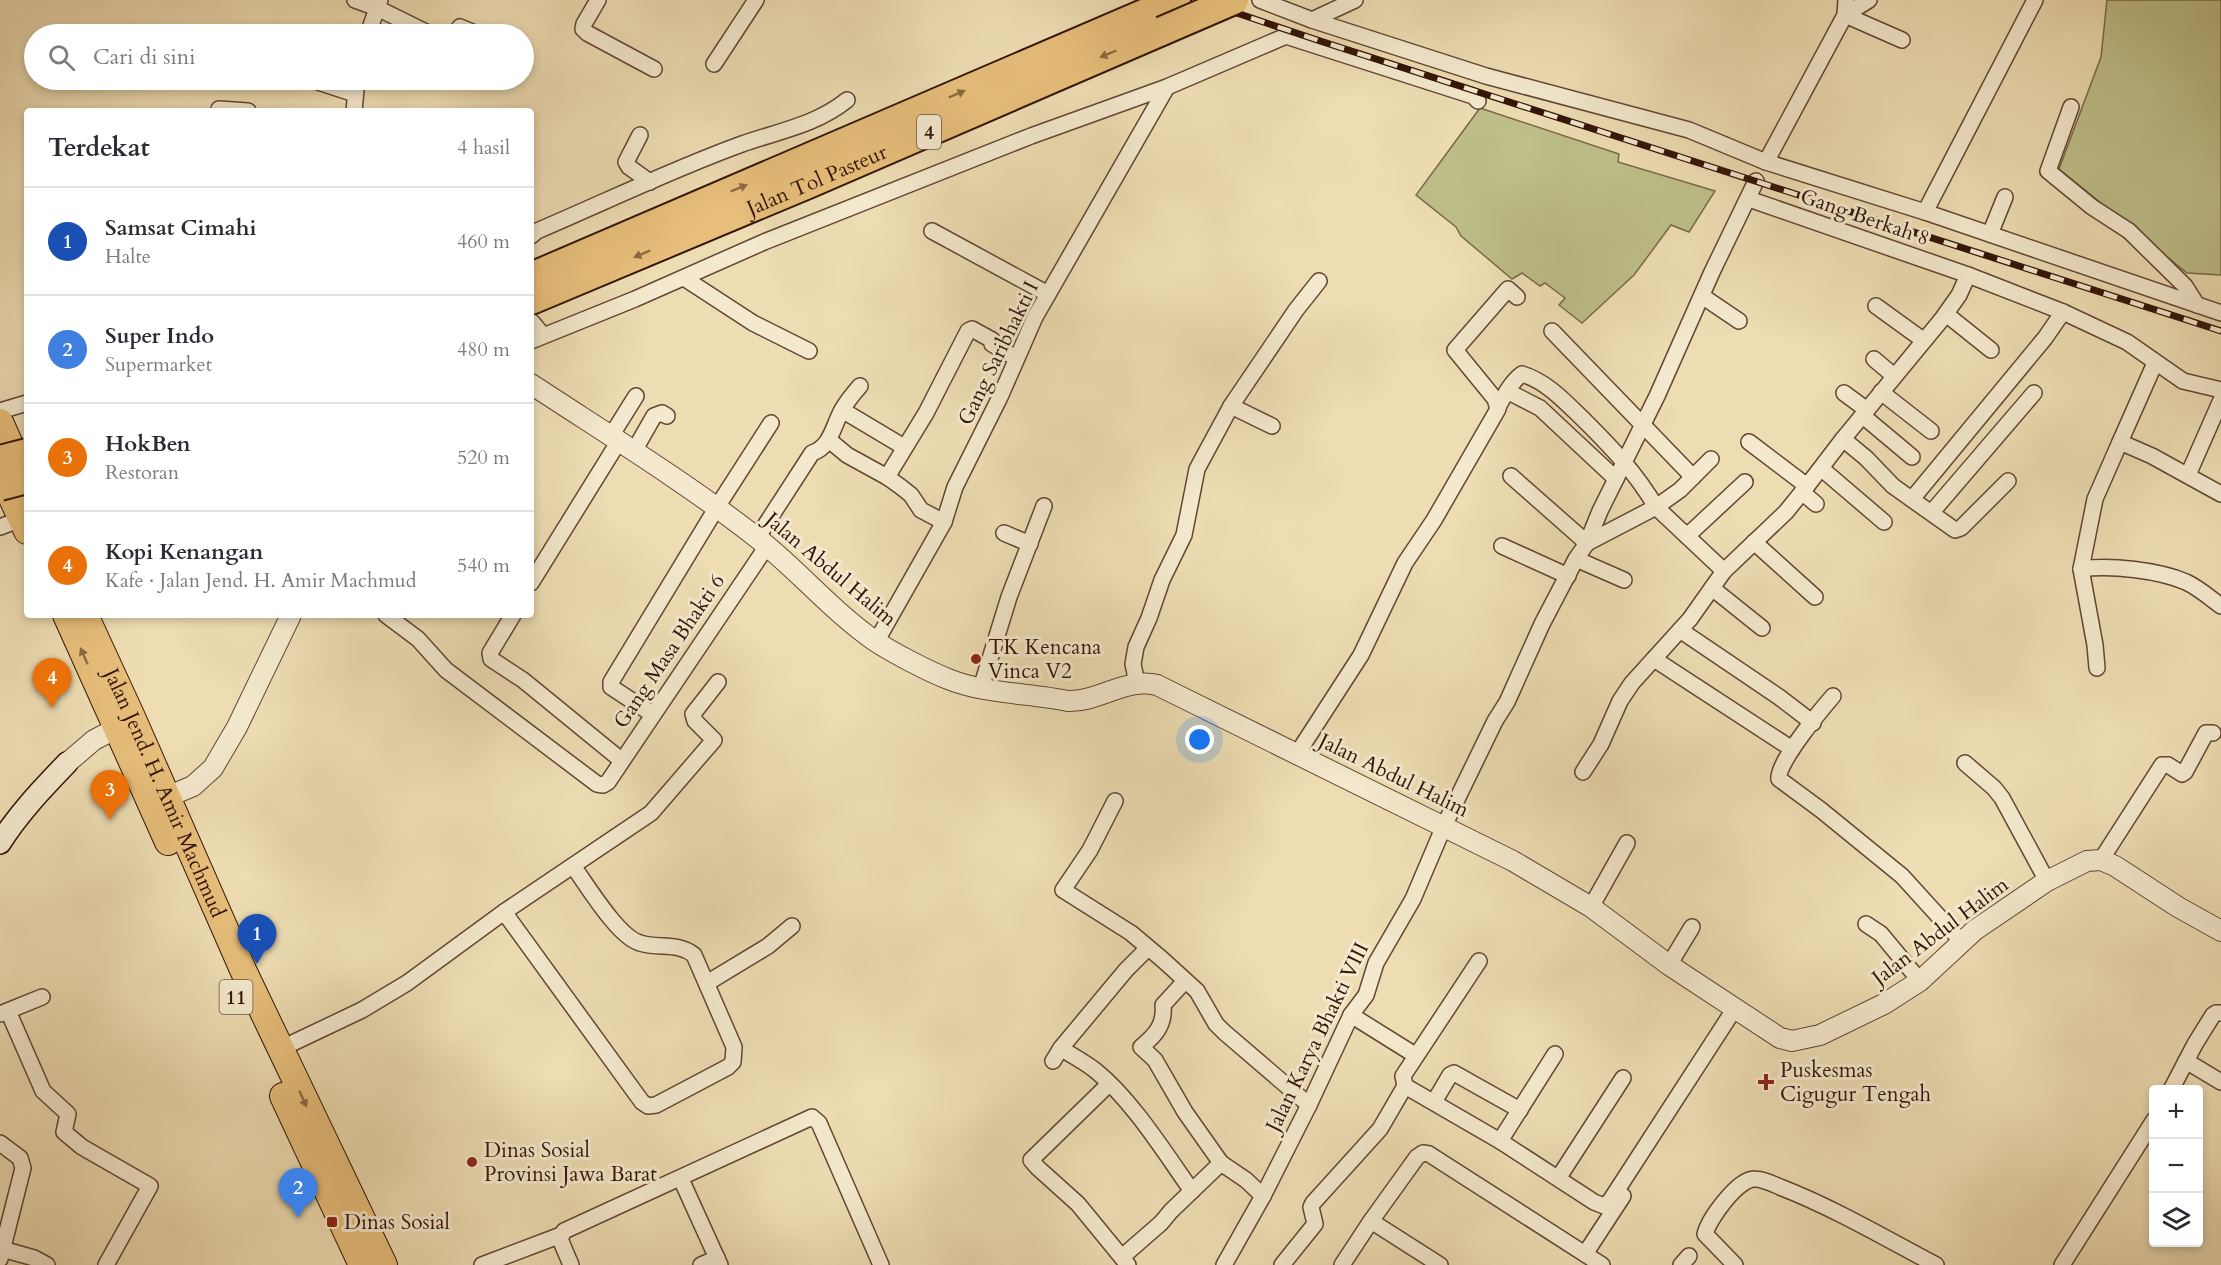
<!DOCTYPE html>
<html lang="id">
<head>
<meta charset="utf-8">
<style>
  body { margin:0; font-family:Cardo,serif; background:#f2f2f3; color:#2b2b33 }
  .controls { position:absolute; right:18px; bottom:18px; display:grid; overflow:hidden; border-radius:6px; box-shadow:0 3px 9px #0003 }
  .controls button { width:54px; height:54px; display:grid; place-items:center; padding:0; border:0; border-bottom:2px solid #e1e1e2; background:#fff; color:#2b2b33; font:30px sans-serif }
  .you { position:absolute; left:1200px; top:740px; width:21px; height:21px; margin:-15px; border:4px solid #fff; border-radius:50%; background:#1a73e8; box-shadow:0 0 0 9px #1a73e833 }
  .badge { display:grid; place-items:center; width:39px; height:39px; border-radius:50%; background:#8f2418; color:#fff; font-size:20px; font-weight:700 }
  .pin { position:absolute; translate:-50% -50px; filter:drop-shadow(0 2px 3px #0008) }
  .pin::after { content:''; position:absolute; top:32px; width:21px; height:18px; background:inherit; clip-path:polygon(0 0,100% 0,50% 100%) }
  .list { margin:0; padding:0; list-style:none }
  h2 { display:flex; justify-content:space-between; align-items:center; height:78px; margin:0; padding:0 24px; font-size:26px }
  h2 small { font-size:20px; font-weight:400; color:#7c7c81 }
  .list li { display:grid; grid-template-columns:39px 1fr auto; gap:18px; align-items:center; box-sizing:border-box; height:108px; padding:0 24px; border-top:2px solid #e1e1e2 }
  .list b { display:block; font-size:22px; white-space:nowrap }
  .list p { margin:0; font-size:20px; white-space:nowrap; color:#7c7c81 }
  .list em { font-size:20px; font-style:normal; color:#7c7c81 }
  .icon { flex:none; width:33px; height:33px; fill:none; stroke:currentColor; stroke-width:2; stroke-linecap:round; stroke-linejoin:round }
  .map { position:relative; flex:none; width:2221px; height:1265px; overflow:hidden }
  .search { position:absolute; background:#fff; box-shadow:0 3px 9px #0003; left:24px; top:24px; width:510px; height:66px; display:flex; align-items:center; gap:15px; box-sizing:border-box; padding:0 21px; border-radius:33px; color:#7c7c81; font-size:22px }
  .panel { position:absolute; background:#fff; box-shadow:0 3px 9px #0003; left:24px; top:108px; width:510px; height:510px; border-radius:6px }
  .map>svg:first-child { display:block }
</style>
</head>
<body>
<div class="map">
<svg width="2221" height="1265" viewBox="0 0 2221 1265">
  <rect width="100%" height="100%" fill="#eeddb3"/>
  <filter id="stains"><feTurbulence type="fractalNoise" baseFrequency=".00333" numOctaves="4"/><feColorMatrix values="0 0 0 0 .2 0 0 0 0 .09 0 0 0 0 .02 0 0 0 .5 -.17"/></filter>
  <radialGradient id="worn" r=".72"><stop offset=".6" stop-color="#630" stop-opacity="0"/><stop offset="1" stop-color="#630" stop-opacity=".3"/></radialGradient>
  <!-- green -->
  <g fill="#bebf89" stroke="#786a48" stroke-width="1.5">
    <path d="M2107,0H2221V275L2187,273L2059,169L2101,57Z"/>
    <path d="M1480,108L1619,154L1618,162L1715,191L1689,232L1671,225L1634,275L1582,323L1559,305L1565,298L1545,283L1540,286L1522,273L1512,279L1461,236L1456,227L1416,195Z"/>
  </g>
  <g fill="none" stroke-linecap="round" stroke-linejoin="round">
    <!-- minor casing -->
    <g stroke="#624633" stroke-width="18">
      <g id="minor">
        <path d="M355,0L377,8L430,34"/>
        <path d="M598,0L584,24L583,29L587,33L654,69"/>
        <path d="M1260,0L1312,20L1486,76L1689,130L1766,162L1925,212L2221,313"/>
        <path d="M1846,0L1845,15L1902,40"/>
        <path d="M1312,20L1355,0"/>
        <path d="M368,34L380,0"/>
        <path d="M454,34L460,27L477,34"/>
        <path d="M714,64L756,0"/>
        <path d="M312,80L355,94"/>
        <path d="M2071,107L2048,171L2092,207L2129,231L2185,286L2197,305"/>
        <path d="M219,109L248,111"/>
        <path d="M354,111L357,80"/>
        <path d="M640,135L626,162L629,167L650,182"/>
        <path d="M1766,162L1845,15L1869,0"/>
        <path d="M1749,199L1968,275L2063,312L2127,342L2183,381L2221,390"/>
        <path d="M1925,212L2035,0"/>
        <path d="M932,231L1048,294"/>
        <path d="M1990,234L2005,197"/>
        <path d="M531,236L537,231C605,202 673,169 742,144C779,131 816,125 847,100"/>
        <path d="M684,278L753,323L809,351"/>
        <path d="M1702,296L1739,321"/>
        <path d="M1876,306L1923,340"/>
        <path d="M1946,314L1991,350"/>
        <path d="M532,322L543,335"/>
        <path d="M1552,331L1693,477"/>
        <path d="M531,341L635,299L764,242L1031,136L1167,87L1286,36L1473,96L1478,101"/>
        <path d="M1874,359L1894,376"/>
        <path d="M1507,391L1540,408L1616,479"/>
        <path d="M1881,392L1931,431"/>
        <path d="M1844,393L1867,410"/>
        <path d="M1231,406L1272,426"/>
        <path d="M1498,407C1505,395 1511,382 1522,374C1548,382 1566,403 1585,421C1613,449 1636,473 1656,507L1680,490L1711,459"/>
        <path d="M842,410L904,447"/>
        <path d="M0,411L27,403"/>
        <path d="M1863,416L1912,457"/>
        <path d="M611,436L636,396"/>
        <path d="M1843,439L1866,458L1893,486L1955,530L1961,528L2008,481"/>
        <path d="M829,440L847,455L887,477L901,487L911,495L921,510L944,522"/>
        <path d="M1749,442L1807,486"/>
        <path d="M2120,442L2155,363"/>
        <path d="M634,451L654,416L662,413L667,416"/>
        <path d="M1822,469L1884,522"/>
        <path d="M2188,475L2221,400"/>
        <path d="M1511,476L1587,543"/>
        <path d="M887,477L926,413L968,331L972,329L992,340V344L1016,358"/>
        <path d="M1802,492L1816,504"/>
        <path d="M1912,499L2045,338L2063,312"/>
        <path d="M1932,512L2034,393"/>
        <path d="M0,527L21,519"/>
        <path d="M1004,533L1030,544"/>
        <path d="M1687,536L1745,482"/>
        <path d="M757,538L812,453C831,447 833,426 842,410C847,401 853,394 860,386"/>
        <path d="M1754,542L1815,597"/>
        <path d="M1587,543L1656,507L1724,571"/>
        <path d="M1502,546L1568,576"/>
        <path d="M1576,559L1624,580"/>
        <path d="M2081,569C2111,565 2158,570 2186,582C2199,588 2210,598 2221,606"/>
        <path d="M531,583L619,441"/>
        <path d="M1712,588L1762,628"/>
        <path d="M386,615L418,639L446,670L597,784L603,785L608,782L767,546"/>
        <path d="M513,615L490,653L491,659L523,680L621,760"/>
        <path d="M1680,630L1779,697L1813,723"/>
        <path d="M876,642L944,522L955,487L1000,397L1035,317L1167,87"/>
        <path d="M1654,659L1792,749"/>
        <path d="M2097,668L2095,645L2081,569L2095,499L2120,442L2152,456L2221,494"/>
        <path d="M1137,683L1133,664L1136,647L1149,618L1162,580L1184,535L1197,469L1231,406L1296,310L1319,281"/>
        <path d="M981,688L1009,597L1044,506"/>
        <path d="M1833,696C1821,710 1776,764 1779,779L1821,810L1902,876L1962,942"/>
        <path d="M652,714L611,687V682L717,507L771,423"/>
        <path d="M1297,754L1361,655L1405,563L1434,520L1498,409L1495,399L1455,350L1508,289L1517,297"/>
        <path d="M1965,763L1994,788L2002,798L2047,881"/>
        <path d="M1583,772L1601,744L1620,701L1632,683L1690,619L1724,571L1786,512L1807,486L1843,439L1942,319L1959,295L1968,275"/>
        <path d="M1115,801L1090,850L1063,890L1131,933L1163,960L1197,991L1216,1024L1224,1032L1309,1105"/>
        <path d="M2101,860L2162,765H2168L2182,774L2185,772L2206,733H2213"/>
        <path d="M1591,907L1627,843"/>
        <path d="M504,912L642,1102L648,1106L656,1105L728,1067L733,1062L734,1047L694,955C678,942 659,949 640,943C618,937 587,885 573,866"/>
        <path d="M1866,924L1881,934L1920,981"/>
        <path d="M1669,965L1692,927"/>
        <path d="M1185,981L1163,1005C1165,1024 1156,1035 1141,1047L1155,1060L1185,1112L1221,1163L1246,1180L1263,1196"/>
        <path d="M707,983L768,946L792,926"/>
        <path d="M8,1011L43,1091L68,1114L64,1132L82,1147L150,1186L106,1265"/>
        <path d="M0,1014L42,997"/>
        <path d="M1351,1015L1415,1055"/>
        <path d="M1061,1048C1072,1056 1085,1062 1096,1071C1132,1100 1165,1153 1192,1191"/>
        <path d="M280,1049L362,1010L407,983L504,912L651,813L714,740L695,721L693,714L718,682"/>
        <path d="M1053,1061L1061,1048L1126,970L1148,948"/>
        <path d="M2186,1061L2221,1082"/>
        <path d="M1109,1084L1031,1160L1038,1168L1078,1204L1128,1265"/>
        <path d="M1405,1086L1500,1141L1594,1202L1604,1206L1610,1201L1735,1008"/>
        <path d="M2171,1090L2195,1044L2213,1015L2216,1013H2221"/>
        <path d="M1434,1102L1450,1075L1454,1073L1520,1110"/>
        <path d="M1500,1141L1555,1054"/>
        <path d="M0,1143L20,1158L23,1168L0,1259"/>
        <path d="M1559,1177L1623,1078"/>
        <path d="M681,1179L720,1265"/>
        <path d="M1371,1221L1440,1265"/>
        <path d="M2,1249L34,1258L47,1265"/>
        <path d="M1585,1254L1623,1196"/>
        <path d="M1122,1257L1161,1223L1171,1211L1221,1163"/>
        <path d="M482,1265L561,1235"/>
        <path d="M571,1265L560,1239L564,1231L812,1117L819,1123L881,1265"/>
        <path d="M701,1265L717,1258"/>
        <path d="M1224,1265L1263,1196L1309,1105L1351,1015L1366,995L1376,963L1413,899L1444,826L1495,721L1507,702L1542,624L1576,559L1587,543L1600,511L1657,396L1712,272L1756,181"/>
        <path d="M1282,1265L1315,1224L1311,1207L1313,1203L1380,1129L1405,1086L1403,1076L1479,961"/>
        <path d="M1342,1265L1371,1221L1417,1157L1423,1153L1429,1154L1602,1265"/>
        <path d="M1681,1265L1689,1256"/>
        <path d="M1735,1265L1705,1234C1709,1219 1738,1178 1755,1179C1763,1179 1773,1184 1780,1187C1834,1208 1885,1238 1936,1265"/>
        <path d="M2062,1265L2154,1120"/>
      </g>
    </g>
    <!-- tertiary casing -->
    <g stroke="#624633" stroke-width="22">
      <g id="tertiary">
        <path d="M531,384C607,434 684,481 756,537C797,569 832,611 875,641C893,653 928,671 948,679C985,694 1029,693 1068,701C1099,702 1126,677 1157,685L1513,861L1591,907L1669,965L1780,1038L1792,1041L1820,1035L1884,1004L1920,981L1975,930L2047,881L2087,861L2101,860L2115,866L2178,907L2221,931"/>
        <path d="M67,763L94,740L117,728"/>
        <path d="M167,797L193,786L213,768L237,727L291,615"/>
      </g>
    </g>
    <!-- secondary casing -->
    <g stroke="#331408" stroke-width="24">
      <path id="secondary" d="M0,843C19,813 43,788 67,763"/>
    </g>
    <!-- trunk casing -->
    <g stroke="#331408" stroke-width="28">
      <g id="trunk">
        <path d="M0,422L23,474"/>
        <path d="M0,472L27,531"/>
        <path d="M66,615L168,842"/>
        <path id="s1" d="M85,615L132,717L244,972L384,1265"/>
        <path d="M283,1096L362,1265"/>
      </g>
    </g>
    <!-- motorway casing -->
    <g stroke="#331408" stroke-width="32">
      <g id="motorway">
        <path d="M531,277L1176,0"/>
        <path id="s2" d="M531,300L808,184L1162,31"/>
      </g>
    </g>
    <!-- minor -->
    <use href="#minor" stroke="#f4e9ce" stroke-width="15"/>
    <!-- tertiary -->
    <use href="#tertiary" stroke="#f4e9ce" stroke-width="20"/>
    <!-- secondary -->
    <use href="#secondary" stroke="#f4e9ce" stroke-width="21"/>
    <!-- trunk -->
    <use href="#trunk" stroke="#e7be7a" stroke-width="26"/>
    <!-- motorway -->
    <use href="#motorway" stroke="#e7be7a" stroke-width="28"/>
    <!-- rail casing -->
    <g stroke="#331408" stroke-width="7">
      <path id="rail" d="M1198,0L1320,41L2221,331"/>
    </g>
    <!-- rail -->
    <use href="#rail" stroke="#f4e9ce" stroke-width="4.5" stroke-dasharray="14" stroke-linecap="butt"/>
    <!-- motorway-bridge casing -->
    <g stroke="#331408" stroke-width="32" stroke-linecap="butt">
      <g id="motorway-bridge">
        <path d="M1162,31L1234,0"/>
        <path d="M0,460L27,453"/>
        <path d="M0,486L27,479"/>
      </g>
    </g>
    <!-- motorway-bridge -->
    <use href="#motorway-bridge" stroke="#e7be7a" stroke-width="28"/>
  </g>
  <!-- one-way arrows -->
  <defs><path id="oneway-solid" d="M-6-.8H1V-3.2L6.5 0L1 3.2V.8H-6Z" transform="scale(1.5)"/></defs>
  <g fill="#8d6941">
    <use href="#oneway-solid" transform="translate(1108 54) rotate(157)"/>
    <use href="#oneway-solid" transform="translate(957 94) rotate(-23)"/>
    <use href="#oneway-solid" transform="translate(739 188) rotate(-23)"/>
    <use href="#oneway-solid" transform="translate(642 254) rotate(157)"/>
    <use href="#oneway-solid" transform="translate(84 656) rotate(-114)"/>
    <use href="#oneway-solid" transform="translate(303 1099) rotate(65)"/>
  </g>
  <!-- markers -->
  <g fill="#8f2418" stroke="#f4e9ce" stroke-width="2">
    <circle cx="976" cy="659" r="6"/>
    <path d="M1763 1073h6v6h6v6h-6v6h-6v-6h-6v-6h6z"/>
    <circle cx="472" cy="1162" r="6"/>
    <rect x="326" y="1216" width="12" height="12" rx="3"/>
  </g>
  <g text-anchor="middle" stroke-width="6" stroke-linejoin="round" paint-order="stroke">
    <!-- shield labels -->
    <g fill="#f4e9ce" stroke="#6d5443" stroke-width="1.5">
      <rect x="917" y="115" width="24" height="34" rx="4.5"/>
      <rect x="219.5" y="980" width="33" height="34" rx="4.5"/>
    </g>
    <g font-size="20" font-weight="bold" fill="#331408">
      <text x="929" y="139">4</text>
      <text x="236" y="1004">11</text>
    </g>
    <!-- street labels -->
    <g font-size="21" fill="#331408" stroke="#f4e9ce">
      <text dy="7" stroke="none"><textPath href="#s2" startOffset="310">Jalan Tol Pasteur</textPath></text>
      <text transform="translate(1865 217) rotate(19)" y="7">Gang Berkah 8</text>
      <text transform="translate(998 353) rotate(-64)" y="7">Gang Saribhakti I</text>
      <text transform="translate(831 569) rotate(40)" y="7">Jalan Abdul Halim</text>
      <text transform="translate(669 651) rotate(-56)" y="7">Gang Masa Bhakti 6</text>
      <text transform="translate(1394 775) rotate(26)" y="7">Jalan Abdul Halim</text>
      <text dy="7" stroke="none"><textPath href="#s1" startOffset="195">Jalan Jend. H. Amir Machmud</textPath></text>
      <text transform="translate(1940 931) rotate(-37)" y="7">Jalan Abdul Halim</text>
      <text transform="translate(1317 1037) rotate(-64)" y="7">Jalan Karya Bhakti VIII</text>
    </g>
    <!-- poi labels -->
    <g font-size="21" fill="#331408" stroke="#f4e9ce" text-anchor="start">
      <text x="988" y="654">TK Kencana<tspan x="988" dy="24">Vinca V2</tspan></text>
      <text x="1780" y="1077">Puskesmas<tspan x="1780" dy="24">Cigugur Tengah</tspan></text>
      <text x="484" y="1157">Dinas Sosial<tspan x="484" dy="24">Provinsi Jawa Barat</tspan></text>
      <text x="344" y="1229">Dinas Sosial</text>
    </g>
  </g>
  <rect width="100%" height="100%" filter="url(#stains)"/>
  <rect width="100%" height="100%" fill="url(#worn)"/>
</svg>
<div class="controls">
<button>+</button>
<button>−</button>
<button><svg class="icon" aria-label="layers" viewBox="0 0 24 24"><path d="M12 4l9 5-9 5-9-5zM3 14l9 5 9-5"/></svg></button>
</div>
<div class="you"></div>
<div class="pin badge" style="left:257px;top:964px;background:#1a4fb4">1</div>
<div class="pin badge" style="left:298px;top:1218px;background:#3f7fe0">2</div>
<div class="pin badge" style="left:110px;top:820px;background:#e8710a">3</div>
<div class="pin badge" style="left:52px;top:708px;background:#e8710a">4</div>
<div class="search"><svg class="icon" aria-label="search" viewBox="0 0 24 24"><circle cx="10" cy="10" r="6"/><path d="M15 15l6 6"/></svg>Cari di sini</div>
<section class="panel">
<h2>Terdekat<small>4 hasil</small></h2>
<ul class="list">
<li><span class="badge" style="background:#1a4fb4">1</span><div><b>Samsat Cimahi</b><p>Halte</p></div><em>460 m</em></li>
<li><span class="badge" style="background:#3f7fe0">2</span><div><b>Super Indo</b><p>Supermarket</p></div><em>480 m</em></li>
<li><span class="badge" style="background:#e8710a">3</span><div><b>HokBen</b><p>Restoran</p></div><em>520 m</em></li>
<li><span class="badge" style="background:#e8710a">4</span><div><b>Kopi Kenangan</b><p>Kafe · Jalan Jend. H. Amir Machmud</p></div><em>540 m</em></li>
</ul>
</section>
</div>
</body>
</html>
